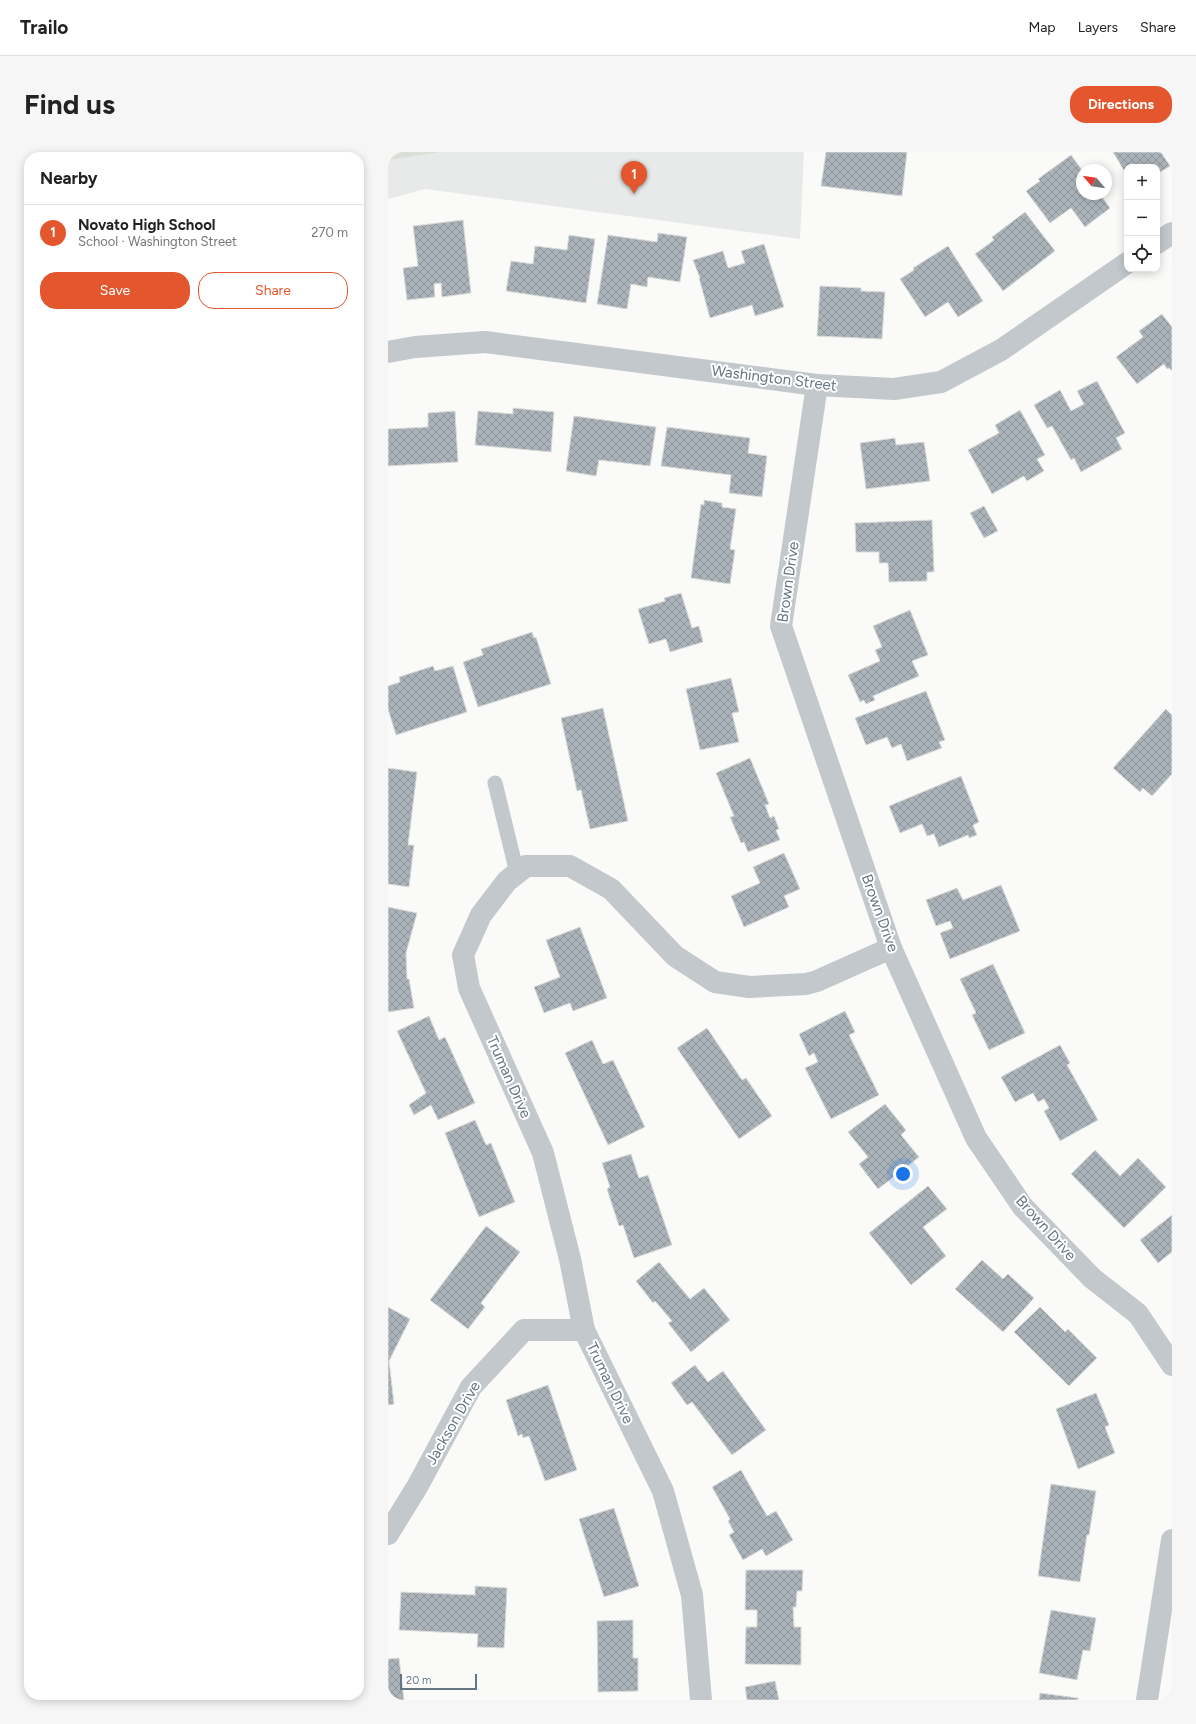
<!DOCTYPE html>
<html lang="en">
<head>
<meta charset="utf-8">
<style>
  body { margin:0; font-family:Figtree,sans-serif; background:#f6f6f6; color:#222 }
  .controls { position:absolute; right:12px; top:12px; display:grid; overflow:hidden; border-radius:8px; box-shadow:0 2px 10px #0003 }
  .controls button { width:36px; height:36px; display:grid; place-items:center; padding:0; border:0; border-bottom:1px solid #e0e0e0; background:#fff; color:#222; font:20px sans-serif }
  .compass { position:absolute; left:688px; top:12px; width:36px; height:36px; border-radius:50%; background:#fff; box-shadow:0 2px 10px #0003; rotate:299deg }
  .scale { position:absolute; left:12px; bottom:10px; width:77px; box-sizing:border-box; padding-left:4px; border:2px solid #657683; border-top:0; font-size:11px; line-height:14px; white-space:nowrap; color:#657683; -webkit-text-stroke:3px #fff; paint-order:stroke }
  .you { position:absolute; left:515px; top:1022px; width:14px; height:14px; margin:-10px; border:3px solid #fff; border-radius:50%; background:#1a73e8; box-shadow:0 0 0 6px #1a73e833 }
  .badge { display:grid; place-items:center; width:26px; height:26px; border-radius:50%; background:#e4572e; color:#fff; font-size:13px; font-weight:700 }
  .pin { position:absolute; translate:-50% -33px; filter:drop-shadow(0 1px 2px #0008) }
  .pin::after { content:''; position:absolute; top:21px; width:14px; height:12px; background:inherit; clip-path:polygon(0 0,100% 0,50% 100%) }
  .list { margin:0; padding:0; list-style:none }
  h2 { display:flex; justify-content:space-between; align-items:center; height:52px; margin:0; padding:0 16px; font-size:17px }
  h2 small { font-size:13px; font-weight:400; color:#767676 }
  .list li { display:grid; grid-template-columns:26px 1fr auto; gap:12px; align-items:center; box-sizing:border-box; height:56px; padding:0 16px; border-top:1px solid #e0e0e0 }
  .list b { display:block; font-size:15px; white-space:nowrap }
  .list p { margin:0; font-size:13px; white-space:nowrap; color:#767676 }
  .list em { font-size:13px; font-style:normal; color:#767676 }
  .actions { display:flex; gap:8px; padding:12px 16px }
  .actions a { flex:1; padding:9px 0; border:1px solid #e4572e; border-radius:16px; text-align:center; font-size:14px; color:#e4572e }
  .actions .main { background:#e4572e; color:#fff }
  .icon { flex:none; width:22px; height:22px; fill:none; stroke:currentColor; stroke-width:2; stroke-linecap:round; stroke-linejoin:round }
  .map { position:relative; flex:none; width:784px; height:1548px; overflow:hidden; border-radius:16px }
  header { display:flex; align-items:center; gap:24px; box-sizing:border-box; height:56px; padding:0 20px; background:#fff; border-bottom:1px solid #e0e0e0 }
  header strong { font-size:19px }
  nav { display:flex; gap:22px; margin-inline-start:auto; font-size:14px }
  .intro { display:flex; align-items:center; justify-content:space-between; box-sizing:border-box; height:96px; padding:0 24px }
  h1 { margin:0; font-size:28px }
  .button { padding:10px 18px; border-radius:16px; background:#e4572e; color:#fff; font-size:14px; font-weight:700 }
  main { display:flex; gap:24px; padding:0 24px }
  aside { flex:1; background:#fff; border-radius:16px; box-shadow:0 2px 10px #0003 }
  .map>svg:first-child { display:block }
</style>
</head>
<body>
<header>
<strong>Trailo</strong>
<nav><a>Map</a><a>Layers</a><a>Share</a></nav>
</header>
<div class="intro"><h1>Find us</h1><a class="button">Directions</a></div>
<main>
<aside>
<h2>Nearby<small></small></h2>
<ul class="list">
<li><span class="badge">1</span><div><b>Novato High School</b><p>School · Washington Street</p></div><em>270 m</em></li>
</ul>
<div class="actions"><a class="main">Save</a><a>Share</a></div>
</aside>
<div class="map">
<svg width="784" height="1548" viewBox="0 0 784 1548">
  <defs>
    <pattern id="building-cross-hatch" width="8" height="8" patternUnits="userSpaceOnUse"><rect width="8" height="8" fill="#aab3b9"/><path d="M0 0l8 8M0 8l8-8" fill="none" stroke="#8e969c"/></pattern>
  </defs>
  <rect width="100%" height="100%" fill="#fafaf8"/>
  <!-- built -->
  <path fill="#e8e9e9" d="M0,0H416L412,87L37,37L0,47Z"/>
  <!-- park -->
  <path fill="#dadfd7" d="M0,0H52L0,8Z"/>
  <!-- building -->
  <g fill="url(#building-cross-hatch)" stroke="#dcdcda">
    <path d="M438,0H519L514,44L433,34Z"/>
    <path d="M725,0H773L782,14L769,22V15H739V19L737,20Z"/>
    <path d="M683,3L694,18V42H712L722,56L697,75L683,56L662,71L638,39L652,29L650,27Z"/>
    <path d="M637,60L667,99L615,139L587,102L606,88L604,85Z"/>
    <path d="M75,68L83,141L54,145L53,131L46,132L47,145L19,148L15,116L30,114L25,74Z"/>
    <path d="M270,81L299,85L292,130L260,125L259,135L243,132L239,157L209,152L220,83L269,90Z"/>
    <path d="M181,83L207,87L198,151L118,139L123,109L145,112L147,94L179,98Z"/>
    <path d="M376,92L396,155L367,164L364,153L322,166L311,126H312L305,108L335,99L340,116L357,111L353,99Z"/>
    <path d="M560,94L595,149L570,165L560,150L537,165L512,127L526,118L525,116Z"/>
    <path d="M432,134L473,136V139L497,140L494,187L429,184Z"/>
    <path d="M774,162L784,175V219L781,216L779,217L776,212L749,232L728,205L755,185L751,179Z"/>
    <path d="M709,229L737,281L728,286L734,297L693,320L686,306L683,308L664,274L659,276L646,253L672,238L683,259L696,252L689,239Z"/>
    <path d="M125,256L166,260L163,300L87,293L90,259L125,262Z"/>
    <path d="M632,258L657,303L649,307L656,319L639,329L636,324L604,342L580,298L611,281L607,273Z"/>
    <path d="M67,259L70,310L0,314V277L40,275V261Z"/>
    <path d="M186,264L268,275L262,314L211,308L208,324L178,319Z"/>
    <path d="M279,275L362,286L360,301L379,304L374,345L341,341L343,323L273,314Z"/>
    <path d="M507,286L508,293L536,290L542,329L478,337L472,291Z"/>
    <path d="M316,348L334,351V355L348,357L342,397L347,398L342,432L303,426L313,352L316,353Z"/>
    <path d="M596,354L610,379L596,386L582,361Z"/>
    <path d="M544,368L546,420H539V429L501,430L500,411H491V400H468L467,371Z"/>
    <path d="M293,441L304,476L311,474L315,490L282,500L278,487L261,492L250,457L277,449L276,446Z"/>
    <path d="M522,458L540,503L524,509L531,524L485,544L487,548L478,552L476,548L472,550L460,523L492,509L487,498L494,495L485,474Z"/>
    <path d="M144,480L146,486L148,485L163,532L90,555L75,510L95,503L93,497Z"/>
    <path d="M45,514L47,519L65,514L79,560L8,583L0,557V534L12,530L11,525Z"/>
    <path d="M343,526L351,560L344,561L351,590L312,598L298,537Z"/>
    <path d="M538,539L557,588L551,590L554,596L519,609L513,592L504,596L499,585L478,593L467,566Z"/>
    <path d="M215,556L240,669L202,677L193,638L189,639L173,566Z"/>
    <path d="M778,557L784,563V622L764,644L755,636L752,640L725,616Z"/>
    <path d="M362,606L381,652L377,653L382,666L386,664L391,677L388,678L392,688L360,700L356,690L353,691L342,665L346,664L328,621Z"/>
    <path d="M0,616L29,620L20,693H26L21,735L0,732Z"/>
    <path d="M573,624L591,670L585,673L589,683L581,686L580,683L551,695L546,682L539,684L534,672L512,681L501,654Z"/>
    <path d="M396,701L412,737L396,744L401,755L356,775L343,744L372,731L365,715Z"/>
    <path d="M613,733L632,779L562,807L552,781L565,776L562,769L548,774L538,748L569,736L575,748Z"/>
    <path d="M0,755L29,761L18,801L19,827H21L26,856L0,860Z"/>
    <path d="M192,775L219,846L185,859L182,851L156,861L146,835L172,825L158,788Z"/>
    <path d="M605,812L637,881L601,898L584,863L588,861L572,827Z"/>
    <path d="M457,859L467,880L461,883L491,943L443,967L417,916L430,910L426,901L421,904L411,882Z"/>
    <path d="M41,864L51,888L57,885L87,951L50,968L43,953L26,963L21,953L38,941L9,879Z"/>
    <path d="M319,876L354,928L358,926L384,964L351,987L289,896Z"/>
    <path d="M204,888L215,912L225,908L257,975L220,993L177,901Z"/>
    <path d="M672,893L682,911L679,913L710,968L672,989L656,959L661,956L656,947L650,950L645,941L627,950L613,925Z"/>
    <path d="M497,952L518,978L513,983L531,1005L490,1037L471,1012L480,1005L460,980Z"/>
    <path d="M87,968L98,993L103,991L127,1050L91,1065L57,981Z"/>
    <path d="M707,998L732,1024L750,1006L778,1035L736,1076L683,1022Z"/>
    <path d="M243,1002L251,1026L260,1023L284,1093L246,1106L235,1073L231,1074L219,1037L222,1035L214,1011Z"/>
    <path d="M540,1034L559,1057L535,1075L558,1104L523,1133L481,1081Z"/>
    <path d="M784,1063V1100L770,1111L752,1088Z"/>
    <path d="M98,1074L132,1100L93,1151L97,1155L80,1177L42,1148Z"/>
    <path d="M594,1108L615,1127L620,1122L646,1146L615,1180L567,1137Z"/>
    <path d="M271,1110L302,1147L316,1136L342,1168L303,1200L280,1171L284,1169L267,1149L265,1151L248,1129Z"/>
    <path d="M0,1155L22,1167L1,1209L6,1252L0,1253Z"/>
    <path d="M652,1155L677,1180L680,1177L709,1206L681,1234L626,1180Z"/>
    <path d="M307,1213L320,1230L335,1219L378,1278L344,1303L304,1250L299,1253L283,1231Z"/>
    <path d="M160,1233L189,1318L157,1329L141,1284L135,1286L134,1282L130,1284L118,1248Z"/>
    <path d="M708,1241L721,1273L717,1275L727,1301L690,1317L668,1257Z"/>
    <path d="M353,1318L379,1364L388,1359L405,1388L378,1404L374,1397L355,1408L341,1383L346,1380L340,1369L342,1367L324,1335Z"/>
    <path d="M663,1332L708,1339L701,1383H699L692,1430L650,1424Z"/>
    <path d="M226,1356L251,1434L216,1445L191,1367Z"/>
    <path d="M358,1418H415L414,1439H409L408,1455H405L406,1475H413V1513L357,1512L358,1475H369V1458H357Z"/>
    <path d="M87,1434L119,1436L116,1496L89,1495L90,1482L11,1478L13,1440L87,1443Z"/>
    <path d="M663,1458L708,1466L702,1499L695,1498L689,1528L651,1521Z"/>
    <path d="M245,1468V1506H250V1539L210,1540L209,1469Z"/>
    <path d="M11,1506L16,1548H0V1507Z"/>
    <path d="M387,1529L391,1548H359L357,1535Z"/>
    <path d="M652,1541L690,1546V1548H651Z"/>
  </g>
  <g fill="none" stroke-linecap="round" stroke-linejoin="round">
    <!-- lane -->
    <path stroke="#c3c8cc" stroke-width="15" d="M107,631L129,721"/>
    <!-- street -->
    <g stroke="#c3c8cc" stroke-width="22">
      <path d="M769,91L784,81"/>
      <path d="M0,200L27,195L97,190L429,233L506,237L553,230L613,198L739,111"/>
      <path d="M429,233L393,474L503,796L588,986L635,1055L704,1126L750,1162L784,1213"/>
      <path d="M0,1382L29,1335L83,1235L136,1178H196"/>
      <path d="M313,1548L304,1443L275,1339L196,1178L182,1107L155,1001L81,836L75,803L93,763L119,729L138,714H182L223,737L287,804L327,830L361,835L418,832L429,829L503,796"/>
      <path d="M759,1548L784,1388"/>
    </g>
  </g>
  <g text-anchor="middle" stroke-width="4" stroke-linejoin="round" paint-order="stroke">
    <!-- street labels -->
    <g font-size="15" fill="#657683" stroke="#fff">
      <text transform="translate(386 226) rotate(7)" y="5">Washington Street</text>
      <text transform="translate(400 430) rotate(-82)" y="5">Brown Drive</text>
      <text transform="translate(492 761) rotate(70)" y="5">Brown Drive</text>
      <text transform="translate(121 925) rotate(66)" y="5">Truman Drive</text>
      <text transform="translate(658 1076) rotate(48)" y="5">Brown Drive</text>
      <text transform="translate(222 1231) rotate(64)" y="5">Truman Drive</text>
      <text transform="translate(65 1271) rotate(-60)" y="5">Jackson Drive</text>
    </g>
  </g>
</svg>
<div class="controls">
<button>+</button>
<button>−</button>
<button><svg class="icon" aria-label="locate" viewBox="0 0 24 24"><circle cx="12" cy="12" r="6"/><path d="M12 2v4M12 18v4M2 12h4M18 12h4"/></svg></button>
</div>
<svg class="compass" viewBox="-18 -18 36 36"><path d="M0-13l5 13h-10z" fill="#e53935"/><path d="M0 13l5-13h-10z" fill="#767676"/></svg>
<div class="scale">20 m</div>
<div class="you"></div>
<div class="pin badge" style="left:246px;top:42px">1</div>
</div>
</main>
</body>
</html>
